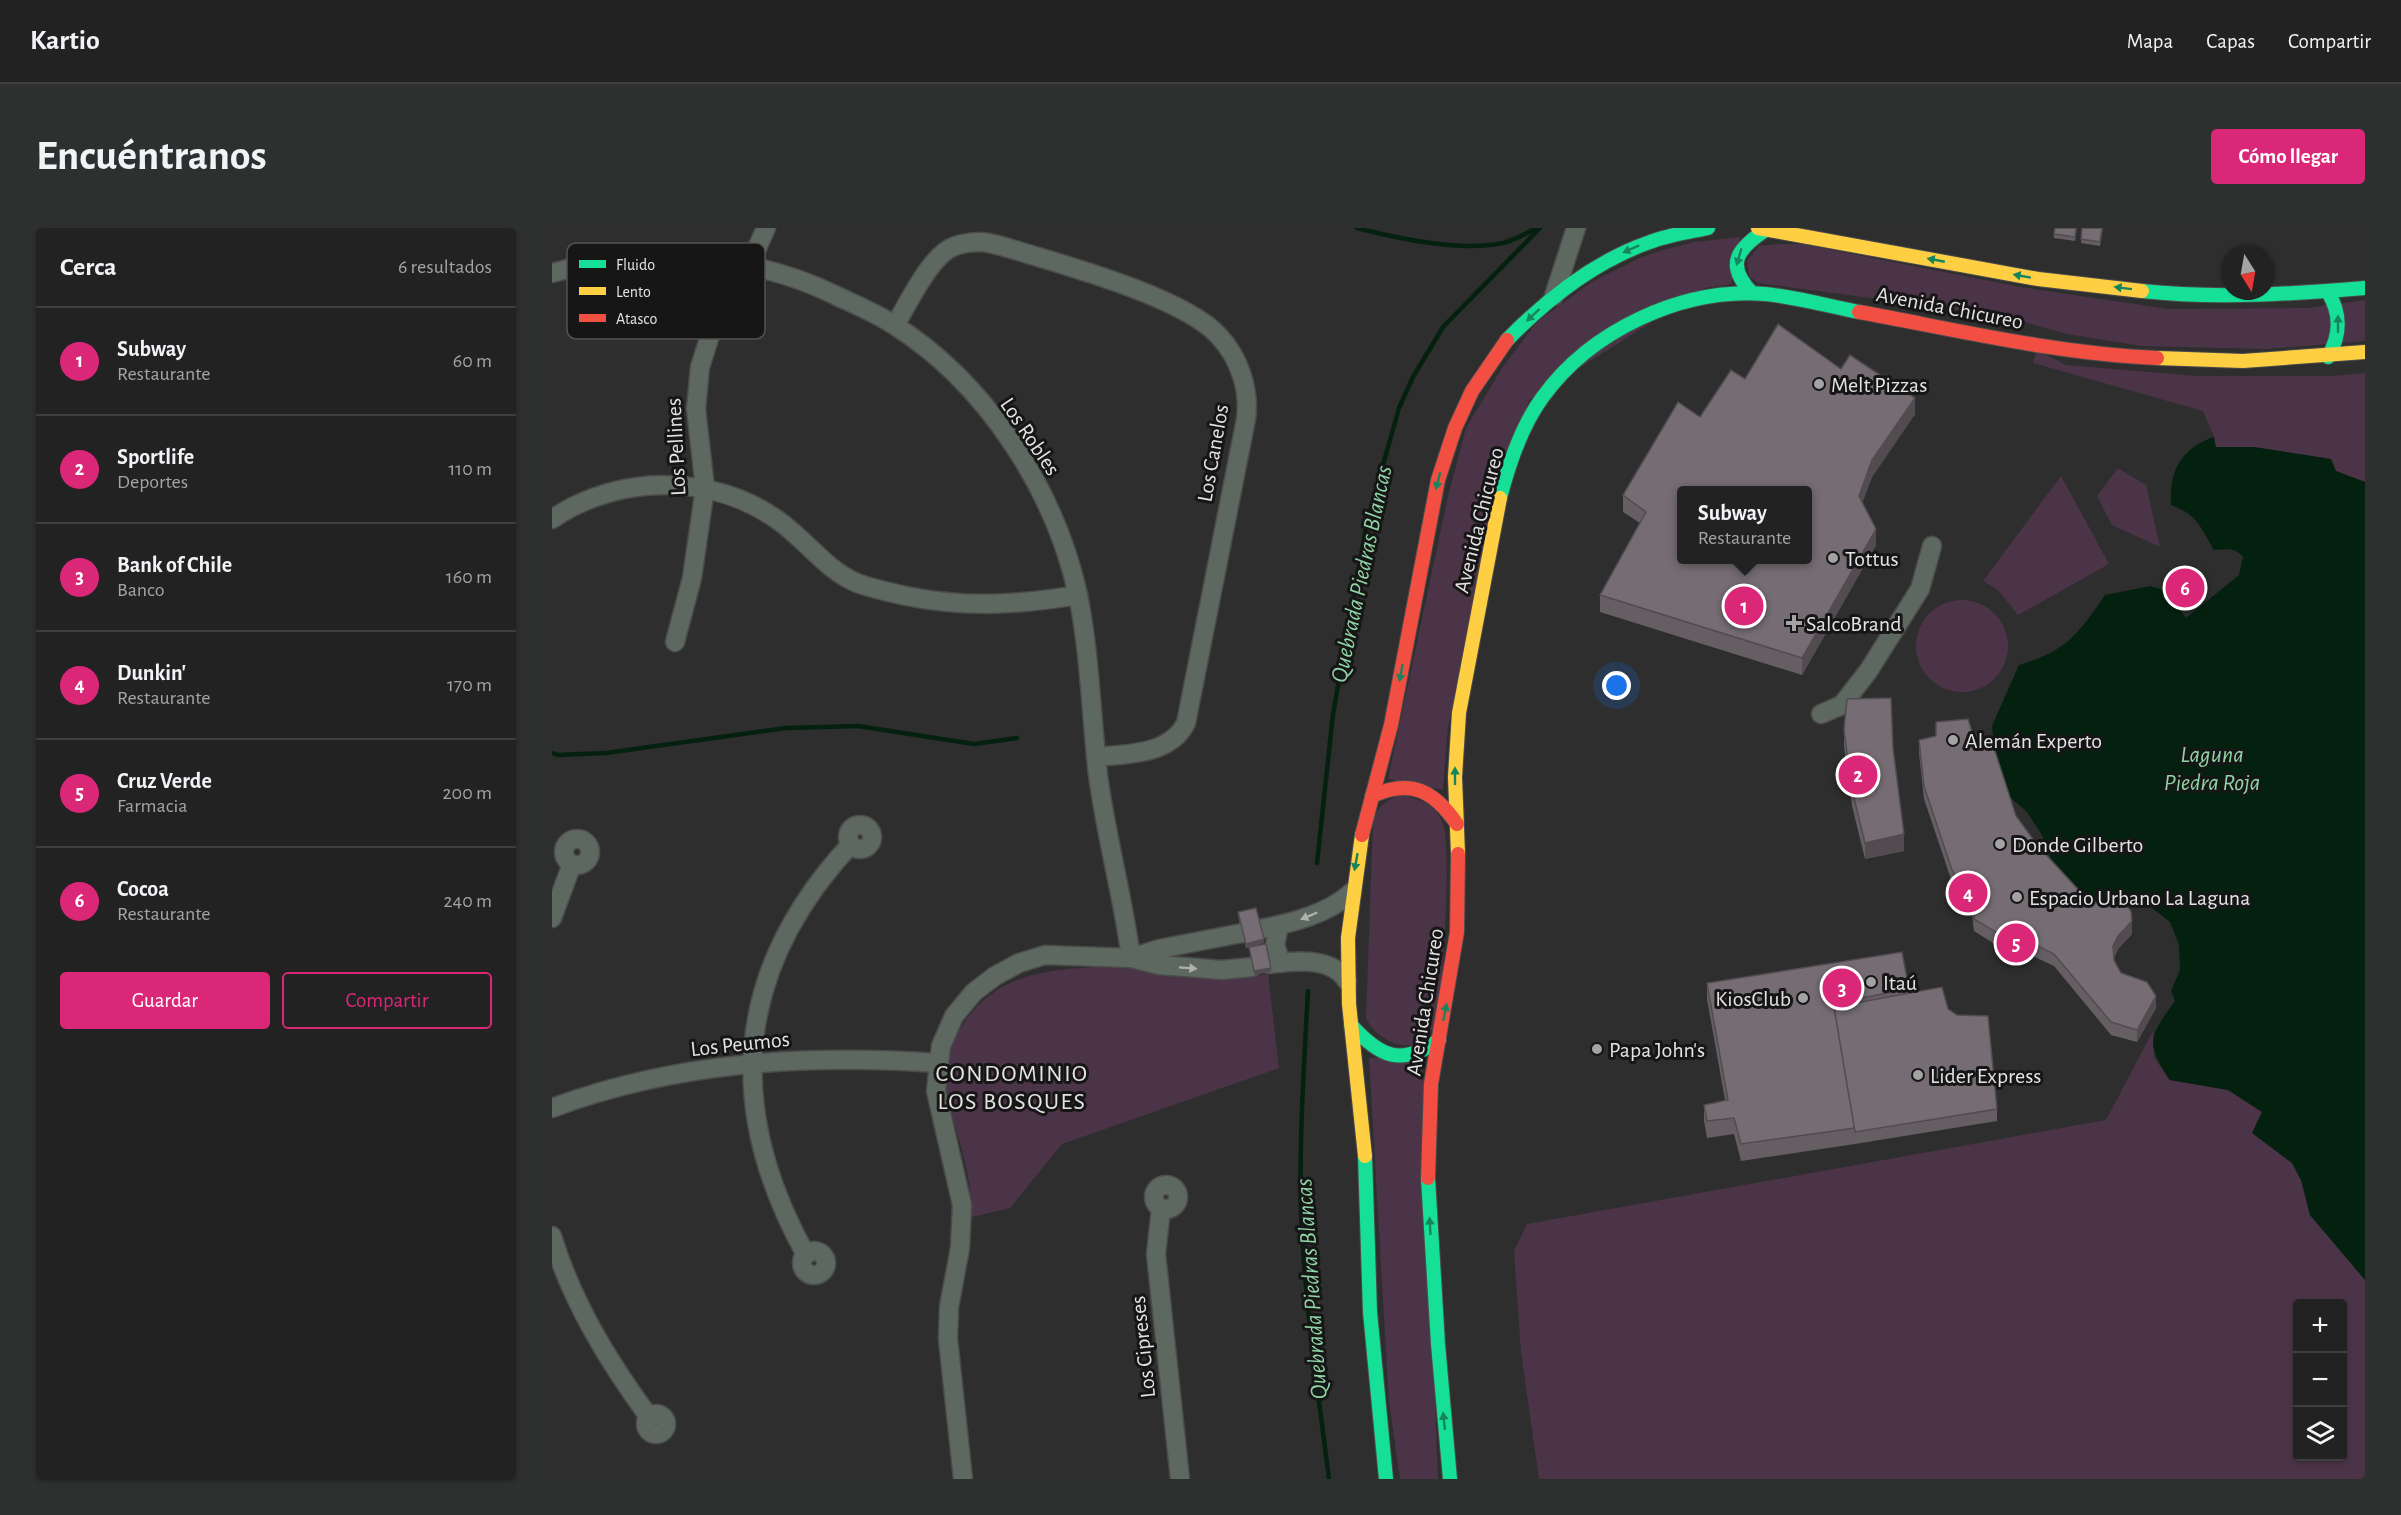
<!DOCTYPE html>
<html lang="es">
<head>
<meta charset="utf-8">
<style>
  body { margin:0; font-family:"Alegreya Sans",sans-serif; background:#2e2f2f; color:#f1f3f6 }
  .controls { position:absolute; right:18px; bottom:18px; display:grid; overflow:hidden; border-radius:6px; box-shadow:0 2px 4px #0004 }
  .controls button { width:54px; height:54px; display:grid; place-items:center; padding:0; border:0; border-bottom:2px solid #3f3f40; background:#222; color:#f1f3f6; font:30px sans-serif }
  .compass { position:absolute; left:1669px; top:18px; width:54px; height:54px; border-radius:50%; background:#222; box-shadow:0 2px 4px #0004; rotate:169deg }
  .you { position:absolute; left:1065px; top:458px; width:21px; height:21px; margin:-15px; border:4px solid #fff; border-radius:50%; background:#1a73e8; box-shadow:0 0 0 9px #1a73e833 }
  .badge { display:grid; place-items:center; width:39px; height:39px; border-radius:50%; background:#db2777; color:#fff; font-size:20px; font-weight:700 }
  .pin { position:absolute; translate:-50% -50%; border:3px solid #fff; box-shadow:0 2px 6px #0006 }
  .popup { position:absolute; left:1125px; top:258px; width:135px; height:78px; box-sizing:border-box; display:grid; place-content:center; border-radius:6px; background:#222; filter:drop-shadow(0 2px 4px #0005); font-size:20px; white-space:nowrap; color:#a2a4a5 }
  .popup b { font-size:22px; color:#f1f3f6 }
  .popup::after { content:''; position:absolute; left:50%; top:100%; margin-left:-12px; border:12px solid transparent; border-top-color:#222 }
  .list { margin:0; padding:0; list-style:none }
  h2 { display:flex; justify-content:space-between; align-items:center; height:78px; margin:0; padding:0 24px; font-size:26px }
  h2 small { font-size:20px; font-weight:400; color:#a2a4a5 }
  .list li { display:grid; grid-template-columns:39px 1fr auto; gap:18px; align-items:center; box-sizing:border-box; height:108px; padding:0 24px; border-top:2px solid #3f3f40 }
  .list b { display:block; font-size:22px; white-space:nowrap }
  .list p { margin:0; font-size:20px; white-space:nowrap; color:#a2a4a5 }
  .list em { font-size:20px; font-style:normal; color:#a2a4a5 }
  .actions { display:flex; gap:12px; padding:18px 24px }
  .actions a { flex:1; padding:14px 0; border:2px solid #db2777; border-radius:6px; text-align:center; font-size:21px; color:#db2777 }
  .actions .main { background:#db2777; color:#fff }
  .icon { flex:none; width:33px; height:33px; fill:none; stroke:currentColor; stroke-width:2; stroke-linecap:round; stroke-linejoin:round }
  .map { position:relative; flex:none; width:1813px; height:1251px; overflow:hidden; border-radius:6px }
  header { display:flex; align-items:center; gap:36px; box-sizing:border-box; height:84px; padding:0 30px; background:#222; border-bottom:2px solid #3f3f40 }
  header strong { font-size:28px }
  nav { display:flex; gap:33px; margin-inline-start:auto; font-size:21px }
  .intro { display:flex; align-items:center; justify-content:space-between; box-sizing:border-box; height:144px; padding:0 36px }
  h1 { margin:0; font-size:42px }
  .button { padding:15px 27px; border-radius:6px; background:#db2777; color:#fff; font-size:21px; font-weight:700 }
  main { display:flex; gap:36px; padding:0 36px }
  aside { flex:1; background:#222; border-radius:6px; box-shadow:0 2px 4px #0004 }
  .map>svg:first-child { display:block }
</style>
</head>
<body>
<header>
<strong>Kartio</strong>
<nav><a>Mapa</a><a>Capas</a><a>Compartir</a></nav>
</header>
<div class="intro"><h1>Encuéntranos</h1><a class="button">Cómo llegar</a></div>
<main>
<aside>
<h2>Cerca<small>6 resultados</small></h2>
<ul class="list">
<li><span class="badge">1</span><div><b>Subway</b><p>Restaurante</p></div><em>60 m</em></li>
<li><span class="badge">2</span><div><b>Sportlife</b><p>Deportes</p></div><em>110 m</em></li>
<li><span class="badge">3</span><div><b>Bank of Chile</b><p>Banco</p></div><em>160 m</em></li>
<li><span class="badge">4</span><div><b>Dunkin'</b><p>Restaurante</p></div><em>170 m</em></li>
<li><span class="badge">5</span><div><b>Cruz Verde</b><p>Farmacia</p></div><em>200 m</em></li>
<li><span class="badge">6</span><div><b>Cocoa</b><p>Restaurante</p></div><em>240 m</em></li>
</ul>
<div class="actions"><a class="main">Guardar</a><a>Compartir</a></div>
</aside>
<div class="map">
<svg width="1813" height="1251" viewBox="0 0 1813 1251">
  <rect width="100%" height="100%" fill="#2e2e2e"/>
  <!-- green -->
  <g fill="#4b3448" fill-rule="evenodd">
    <path d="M1188,9L1179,56L1153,60L977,172L896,498L891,562L836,551L896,268L914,200L950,140L985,94L1041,53L1090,29L1111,22L1142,14Z"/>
    <path d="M1225,16H1249L1469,59L1616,81L1756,80L1813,72V113L1715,121L1590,118L1515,106L1447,87L1206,55L1197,48L1195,33L1207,18Z"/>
    <path d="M1485,122L1514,137L1645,148H1780L1813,145V254L1784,243L1779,231L1702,219H1663L1662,209L1651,183L1481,135Z"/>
    <path d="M1566,240L1594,257L1608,319L1560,297L1545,268Z"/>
    <path d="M1509,248L1557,336L1466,387L1446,362L1431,353Z"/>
    <circle cx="1410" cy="418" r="46"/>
    <path d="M849,567C869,572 883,575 891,596C900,617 891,777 882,798C867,832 826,816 814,790L821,593C826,578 834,572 849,567Z"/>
    <path d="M565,738C614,746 666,755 716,746L727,840L510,916L458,980L420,989C419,974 418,958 415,943C409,911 394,878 393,844C392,828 401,811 410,798C446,741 504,741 565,738Z"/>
    <path d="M1601,803L1602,829L1617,852L1676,862L1710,884L1700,905L1740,935L1749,952L1758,987L1813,1052V1251H987L969,1124L962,1023L975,996L1554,892ZM1746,1076H1790V1228H1746Z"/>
    <path d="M870,829L886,1251H848L837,1174L817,830Z"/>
  </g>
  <!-- water -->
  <path fill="#042110" d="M1662,209L1664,219H1702L1779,231L1784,243L1813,254V1052L1758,987L1749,952L1740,935L1700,905L1710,884L1676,862L1618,852C1592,814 1598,808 1623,773L1619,763L1628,742L1627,717L1618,694L1596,677L1572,673L1558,676L1532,669L1502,639L1490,607L1475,584L1446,559L1440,498L1467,437C1515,423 1526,406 1553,367L1598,358L1616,363L1634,390L1687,347L1691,329C1683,319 1675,321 1662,322C1649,300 1645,286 1619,277C1617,243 1629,220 1662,209Z"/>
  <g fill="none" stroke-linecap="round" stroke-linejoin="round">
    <!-- stream -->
    <g stroke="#042110" stroke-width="4.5">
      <path d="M805,0C848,11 908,24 951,15C963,12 975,5 985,0"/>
      <path d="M0,525L6,527L54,525L234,500L306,498L422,516L465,510"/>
      <path d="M765,635L781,486L815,294L847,180L861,149L891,99L988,0"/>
      <path d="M756,763C752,837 747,912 749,987C753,1076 766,1163 777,1251"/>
    </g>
    <!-- street casing -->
    <g stroke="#4b4b4b" stroke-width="21">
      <g id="street">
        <path d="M0,45C93,19 198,25 285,68C304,77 324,85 342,97C434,155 503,262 526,367C538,426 539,487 546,547C554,608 571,669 579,730"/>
        <path d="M1002,68L1024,0"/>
        <path d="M343,97C356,76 379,26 403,18C411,15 421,14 430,14C447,16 465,23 483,28C530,42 633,72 666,107C687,129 698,161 694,191L634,495C618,527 575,526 544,529"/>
        <path d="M0,291C66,246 161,245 227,293C255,313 273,341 305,355C321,361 337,364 354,368C413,380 466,377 526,367"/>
        <path d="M123,414L140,350L153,260L144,181L148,139L161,98L181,60L197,38L214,0"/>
        <path d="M1269,486L1290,477L1317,442L1368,361L1380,318"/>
        <circle cx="308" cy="609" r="12"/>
        <circle cx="25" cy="624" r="13"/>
        <path d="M0,690L20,636"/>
        <path d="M727,698L723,717L729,735"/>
        <path d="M708,701C740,695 776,686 800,664"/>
        <path d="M579,730L607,721L690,705"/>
        <path d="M717,736C743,733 779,728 795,753"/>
        <path d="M0,880C123,834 255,826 385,835"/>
        <circle cx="614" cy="969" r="12"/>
        <path d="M609,981L604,1026L628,1251"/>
        <path d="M0,1008C20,1074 56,1133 97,1189"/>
        <circle cx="262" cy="1035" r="12"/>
        <path d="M254,1027C172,879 182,742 299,616"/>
        <circle cx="104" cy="1196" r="10"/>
        <path d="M411,1251L396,1111L397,1079L408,1020L410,977L384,863L389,818L402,788L422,764L443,748L467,735L493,727L579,730L607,737L670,742L700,739"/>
      </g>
    </g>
    <!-- fast casing -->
    <g stroke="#4b4b4b" stroke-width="16">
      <g id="fast">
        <path d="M1590,63C1664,71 1738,66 1813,60"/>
        <path d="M1776,64C1789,86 1789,106 1776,129"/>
        <path d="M1200,65C1172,36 1186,20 1215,1"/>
        <path d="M955,112C995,71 1043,33 1098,14C1116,7 1137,4 1156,0"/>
        <path d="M948,270C957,235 969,199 990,170C1038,103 1130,59 1213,66C1244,69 1276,78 1307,84"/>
        <path d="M799,797C828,829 849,839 887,812"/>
        <path d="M813,928L818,1084L834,1251"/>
        <path d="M876,950L886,1116L898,1251"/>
      </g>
    </g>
    <!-- slow casing -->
    <g stroke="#4b4b4b" stroke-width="16">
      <g id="slow">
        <path d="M1206,0L1486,51L1590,63"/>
        <path d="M1605,130L1691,133L1813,124"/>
        <path d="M810,607L796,710L797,776L813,928"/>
        <path d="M906,626L903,549L907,485L948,270"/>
      </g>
    </g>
    <!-- jam casing -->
    <g stroke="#4b4b4b" stroke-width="16">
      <g id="jam">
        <path d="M1307,84C1406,102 1505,126 1605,130"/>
        <path d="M820,568C859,550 882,563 905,596"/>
        <path d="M810,607L839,497L886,252L903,200L920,163L955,112"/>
        <path d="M876,950L879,856L905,704L906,626"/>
      </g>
    </g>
    <!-- street -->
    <use href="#street" stroke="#5d6860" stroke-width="18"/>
    <!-- fast -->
    <use href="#fast" stroke="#16e098" stroke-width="14"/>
    <!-- slow -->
    <use href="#slow" stroke="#ffcf43" stroke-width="14"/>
    <!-- jam -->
    <use href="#jam" stroke="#f24e42" stroke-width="14"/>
  </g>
  <!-- wall -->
  <g fill="#655e63">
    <path d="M1525,0L1523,13L1502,10V6Z"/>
    <path d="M1530,0H1551L1548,18L1529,15Z"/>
    <path d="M1289,141L1363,186L1320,249L1310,274L1324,317L1250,447L1048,384V367L1088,295L1071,284V267L1148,189L1193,151Z"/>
    <path d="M1292,502L1341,520L1352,623L1313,631L1300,578L1292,518Z"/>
    <path d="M1420,504L1464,588L1486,618L1535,671L1580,706L1566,721L1562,730V732L1569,745L1604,780L1585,814L1559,807L1502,738L1472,724L1463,729L1422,703L1420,687L1400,654L1372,571L1367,525V512L1384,508Z"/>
    <path d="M686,684L712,715L694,720L686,688Z"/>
    <path d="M1155,755L1357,761V765L1396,781L1445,881V893L1303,916L1189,933L1182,906L1155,910L1152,893V877L1173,872L1155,771Z"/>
  </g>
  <!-- shaded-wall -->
  <g fill="#524c50">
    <path d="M1363,170V186L1320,249L1307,284V268L1320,232Z"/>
    <path d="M1324,301V317L1250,447V430Z"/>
    <path d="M1352,606V623L1313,631V615Z"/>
    <path d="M1580,693V706L1566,721L1561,731V718L1566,708Z"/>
    <path d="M712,711V715L694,720V716Z"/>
    <path d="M1472,711V724L1463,729V716Z"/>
    <path d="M719,740V744L702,747V743Z"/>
    <path d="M1604,768V780L1585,814V802Z"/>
  </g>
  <!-- building -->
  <g fill="#756d73" stroke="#524c50" stroke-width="1.5" fill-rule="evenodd">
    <path d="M1503,0H1524L1523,9L1502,6Z"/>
    <path d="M1530,0H1550L1548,14L1529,11Z"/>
    <path d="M1226,96L1289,141L1298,127L1363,170L1320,232L1307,268L1324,301L1250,430L1048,367L1094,284L1071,267L1126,174L1148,189L1179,142L1193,151ZM1129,262H1255V332H1129Z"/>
    <path d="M1339,470L1341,520L1352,606L1313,615L1300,562L1292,502L1295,471Z"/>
    <path d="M1416,491L1420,504L1441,517L1464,588L1486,618L1535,671L1557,676L1570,673L1579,683L1580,693L1566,708L1561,718L1562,732L1569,745L1595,754L1604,768L1585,802L1559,794L1502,726L1472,711L1463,716L1422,691L1420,674L1400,642L1372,558L1367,512L1384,508V494Z"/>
    <path d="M704,680L712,711L694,716L686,684Z"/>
    <path d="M714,716L719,740L702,743L697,719Z"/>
    <path d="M1350,724L1357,761L1282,775L1303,900L1189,916L1182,890L1155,893L1152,877L1176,872L1155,755Z"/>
    <path d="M1390,759L1396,781L1405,787L1436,788L1445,881L1303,904L1282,779Z"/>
  </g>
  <!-- one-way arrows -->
  <defs><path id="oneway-solid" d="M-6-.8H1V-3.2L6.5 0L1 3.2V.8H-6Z" transform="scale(1.5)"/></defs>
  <g fill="#16855e">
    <use href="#oneway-solid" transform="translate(1079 21) rotate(156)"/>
    <use href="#oneway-solid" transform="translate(1187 29) rotate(106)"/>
    <use href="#oneway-solid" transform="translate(1384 32) rotate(-169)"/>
    <use href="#oneway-solid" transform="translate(1470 48) rotate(-170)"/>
    <use href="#oneway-solid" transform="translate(1571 60) rotate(-173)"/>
    <use href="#oneway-solid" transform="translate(981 87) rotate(137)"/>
    <use href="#oneway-solid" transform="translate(1786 96) rotate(-90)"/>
    <use href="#oneway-solid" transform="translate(886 253) rotate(104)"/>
    <use href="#oneway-solid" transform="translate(849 445) rotate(100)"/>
    <use href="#oneway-solid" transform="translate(903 548) rotate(-90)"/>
    <use href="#oneway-solid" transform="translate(804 634) rotate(100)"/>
    <use href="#oneway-solid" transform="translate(893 784) rotate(-79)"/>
    <use href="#oneway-solid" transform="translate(878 998) rotate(-93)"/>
    <use href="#oneway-solid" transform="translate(892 1193) rotate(-96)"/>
  </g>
  <g fill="#aeb1af">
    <use href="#oneway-solid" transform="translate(757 688) rotate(157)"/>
    <use href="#oneway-solid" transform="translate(636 740) rotate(4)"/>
  </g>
  <!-- markers -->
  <g fill="#a4a3a4" stroke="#171617" stroke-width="2">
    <circle cx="1267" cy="156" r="6"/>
    <circle cx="1281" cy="330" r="6"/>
    <path d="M1239 386h6v6h6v6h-6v6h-6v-6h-6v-6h6z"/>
    <circle cx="1401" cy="512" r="6"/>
    <circle cx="1448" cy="616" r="6"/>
    <circle cx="1465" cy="669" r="6"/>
    <circle cx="1319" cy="754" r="6"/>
    <circle cx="1251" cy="770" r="6"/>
    <circle cx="1045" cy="821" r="6"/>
    <circle cx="1366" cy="847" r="6"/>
  </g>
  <g text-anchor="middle" stroke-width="6" stroke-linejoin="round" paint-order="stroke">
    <!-- street labels -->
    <g font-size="22" fill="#e4e2e3" stroke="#171617">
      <text transform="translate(1398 79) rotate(11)" y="8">Avenida Chicureo</text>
      <text transform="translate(479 208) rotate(56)" y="8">Los Robles</text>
      <text transform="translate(123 219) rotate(-93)" y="8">Los Pellines</text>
      <text transform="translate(660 225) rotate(-80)" y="8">Los Canelos</text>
      <text transform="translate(926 292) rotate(-76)" y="8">Avenida Chicureo</text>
      <text transform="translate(872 774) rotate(-81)" y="8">Avenida Chicureo</text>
      <text transform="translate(188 815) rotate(-6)" y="8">Los Peumos</text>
      <text transform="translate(590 1119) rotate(-96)" y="8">Los Cipreses</text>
    </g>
    <!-- poi labels -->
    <g font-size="22" fill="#e4e2e3" stroke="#171617" text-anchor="start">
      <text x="1279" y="164">Melt Pizzas</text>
      <text x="1293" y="338">Tottus</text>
      <text x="1254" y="403">SalcoBrand</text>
      <text x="1413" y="520">Alemán Experto</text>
      <text x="1460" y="624">Donde Gilberto</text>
      <text x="1477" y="677">Espacio Urbano La Laguna</text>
      <text x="1331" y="762">Itaú</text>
      <text x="1239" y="778" text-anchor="end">KiosClub</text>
      <text x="1057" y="829">Papa John's</text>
      <text x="1378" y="855">Lider Express</text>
    </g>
    <!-- water labels -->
    <g font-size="24" font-style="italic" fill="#8fd4a4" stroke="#171617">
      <text transform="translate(809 346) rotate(-78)" y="8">Quebrada Piedras Blancas</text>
      <text x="1660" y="534">Laguna<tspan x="1660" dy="28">Piedra Roja</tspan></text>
      <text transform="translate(759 1061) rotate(-94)" y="8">Quebrada Piedras Blancas</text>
    </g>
    <!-- neighbourhood labels -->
    <g font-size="24" letter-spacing="1.5" fill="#e4e2e3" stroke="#171617">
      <text x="460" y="853">CONDOMINIO<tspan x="460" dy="28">LOS BOSQUES</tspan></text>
    </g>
  </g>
  <!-- legend -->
  <rect x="15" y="15" width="198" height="96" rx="9" fill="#171617" stroke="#545354" stroke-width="1.5"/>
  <rect x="27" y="32" width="27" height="8" fill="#16e098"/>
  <rect x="27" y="59" width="27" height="8" fill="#ffcf43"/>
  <rect x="27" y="86" width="27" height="8" fill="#f24e42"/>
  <g font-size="16" fill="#e4e2e3">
    <text x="64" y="42">Fluido</text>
    <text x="64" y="69">Lento</text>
    <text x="64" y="96">Atasco</text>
  </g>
</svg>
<div class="controls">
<button>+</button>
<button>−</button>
<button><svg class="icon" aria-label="layers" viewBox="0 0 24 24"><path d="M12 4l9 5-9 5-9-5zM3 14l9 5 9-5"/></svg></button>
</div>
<svg class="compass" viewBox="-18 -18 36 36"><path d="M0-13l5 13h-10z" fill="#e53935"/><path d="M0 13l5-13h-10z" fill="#a2a4a5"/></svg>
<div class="you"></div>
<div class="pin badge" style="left:1192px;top:378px">1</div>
<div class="popup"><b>Subway</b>Restaurante</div>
<div class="pin badge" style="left:1306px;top:547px">2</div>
<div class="pin badge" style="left:1290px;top:760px">3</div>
<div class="pin badge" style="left:1416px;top:665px">4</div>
<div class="pin badge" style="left:1464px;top:715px">5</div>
<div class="pin badge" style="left:1633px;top:360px">6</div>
</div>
</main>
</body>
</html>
